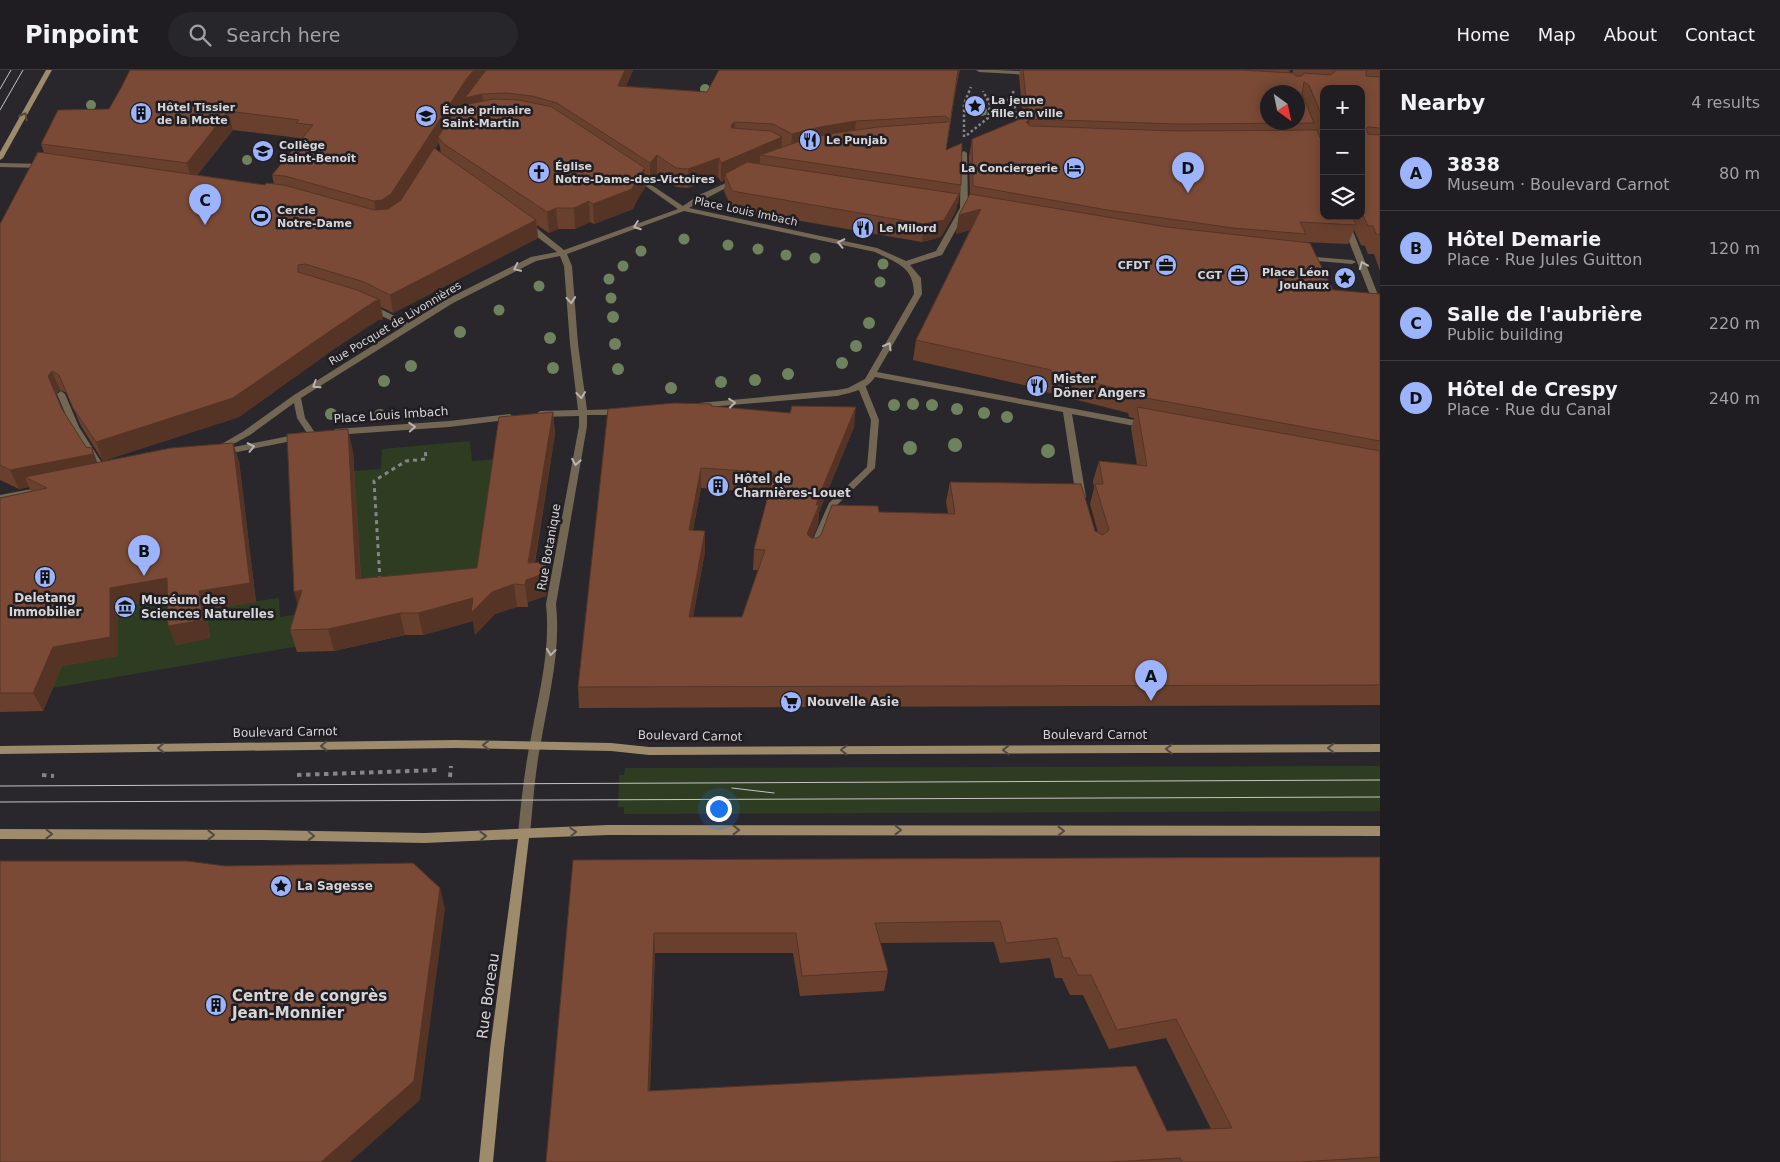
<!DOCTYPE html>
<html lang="en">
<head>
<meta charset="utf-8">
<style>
  body { margin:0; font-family:"DejaVu Sans",sans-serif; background:#27262a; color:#f1f3f6 }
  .controls { position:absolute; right:15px; top:15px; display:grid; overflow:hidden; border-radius:10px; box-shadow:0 2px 12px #0003 }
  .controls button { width:45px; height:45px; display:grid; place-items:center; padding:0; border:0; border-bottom:1px solid #3c3b3f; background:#1f1d21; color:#f1f3f6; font:25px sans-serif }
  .compass { position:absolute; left:1260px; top:15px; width:45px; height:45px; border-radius:50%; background:#1f1d21; box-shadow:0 2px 12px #0003; rotate:147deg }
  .you { position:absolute; left:718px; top:738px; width:18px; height:18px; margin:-12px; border:4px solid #fff; border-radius:50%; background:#1a73e8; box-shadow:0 0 0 8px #1a73e833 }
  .badge { display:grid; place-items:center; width:32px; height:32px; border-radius:50%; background:#9bb4fd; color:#111; font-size:16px; font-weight:700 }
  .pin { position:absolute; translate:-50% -41px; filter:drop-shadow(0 1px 2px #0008) }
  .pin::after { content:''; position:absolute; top:26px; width:18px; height:15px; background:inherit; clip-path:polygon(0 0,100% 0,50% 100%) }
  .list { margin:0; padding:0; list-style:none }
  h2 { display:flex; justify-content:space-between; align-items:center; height:65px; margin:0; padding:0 20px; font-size:21px }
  h2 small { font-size:16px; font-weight:400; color:#a1a2a5 }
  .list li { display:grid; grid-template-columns:32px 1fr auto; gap:15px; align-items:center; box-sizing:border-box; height:75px; padding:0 20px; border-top:1px solid #3c3b3f }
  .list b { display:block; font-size:19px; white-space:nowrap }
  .list p { margin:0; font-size:16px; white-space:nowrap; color:#a1a2a5 }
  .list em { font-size:16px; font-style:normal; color:#a1a2a5 }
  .icon { flex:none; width:28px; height:28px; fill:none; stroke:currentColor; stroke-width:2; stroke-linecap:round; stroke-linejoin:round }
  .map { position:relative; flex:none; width:1380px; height:1092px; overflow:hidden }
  header { display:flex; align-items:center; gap:30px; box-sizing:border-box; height:70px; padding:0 25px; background:#1f1d21; border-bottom:1px solid #3c3b3f }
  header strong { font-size:24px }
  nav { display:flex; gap:28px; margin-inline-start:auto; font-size:18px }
  .search { width:350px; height:45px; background:#27262a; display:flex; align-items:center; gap:12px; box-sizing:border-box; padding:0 18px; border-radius:28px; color:#a1a2a5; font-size:19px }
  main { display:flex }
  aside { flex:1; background:#1f1d21 }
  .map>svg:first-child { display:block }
</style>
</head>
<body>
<header>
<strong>Pinpoint</strong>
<div class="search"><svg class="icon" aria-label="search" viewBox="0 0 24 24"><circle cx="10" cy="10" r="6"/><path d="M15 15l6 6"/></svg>Search here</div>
<nav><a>Home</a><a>Map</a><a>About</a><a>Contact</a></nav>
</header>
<main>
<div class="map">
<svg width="1380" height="1092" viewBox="0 0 1380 1092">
  <rect width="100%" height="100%" fill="#29272c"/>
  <!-- green -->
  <g fill="#2e3d22">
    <path d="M470,371L472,391L499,389L481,520L362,532L354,401L381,399L382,379Z"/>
    <path d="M187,524L206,538L279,528L280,547L299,544V576L52,618L42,596L104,539Z"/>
    <path d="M1380,696V741L624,744V737H618L619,705H624L625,698Z"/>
  </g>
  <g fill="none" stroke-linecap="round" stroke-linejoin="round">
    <!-- path-far2 -->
    <g stroke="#878589" stroke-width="2.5" stroke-dasharray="2.5 2.5" stroke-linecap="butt">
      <path d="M1013,21L1017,55"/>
      <path d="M987,29L1014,30"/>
      <path d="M964,41L989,44"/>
      <path d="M967,65L988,48L990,35L983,21"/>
      <path d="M964,67V34L971,17"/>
    </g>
    <!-- path-far1 -->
    <path stroke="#878589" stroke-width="3" stroke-dasharray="4 4" stroke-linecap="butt" d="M380,510L374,411L406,391L426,389L425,378"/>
    <!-- path -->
    <g stroke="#878589" stroke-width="4" stroke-dasharray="4.5 4.5" stroke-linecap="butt">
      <path d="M42,705L54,706"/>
      <path d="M297,705L438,700"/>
      <path d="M450,707L451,696"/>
    </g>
    <!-- lane -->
    <g fill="#736754" fill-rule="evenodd">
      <path d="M367,235H373L414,256L413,258H407L367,239Z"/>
      <path d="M861,312L865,315L879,350L875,398L836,436L819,478L817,480H811L809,478L829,433L867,397L871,350L857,315Z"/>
    </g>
    <!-- street -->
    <g fill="#736754" fill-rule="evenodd">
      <path d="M976,0C991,0 1022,0 1034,3L1031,5L979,2Z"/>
      <path d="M964,81L967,83L968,138L942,185L910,195L921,208L922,224L877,302L1145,352L1149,355L1145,358L1072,344L1086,427L1081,430L1076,427L1063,342L875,307C867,320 850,323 837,326L696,338L695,336L699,333L837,320L848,318L865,309L914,224C914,196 896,193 875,182L684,141L567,184L572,196L578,274L587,340L620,339L624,342L620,345H587V356L556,534C561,581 549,625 541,672C535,702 533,733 530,764L528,767L524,769L520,767L518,764C521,734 524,703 530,673C538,626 551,582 546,534L579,356V346L540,347L536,344L540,341L578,340L570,274L564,196L560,186L536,191L453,233L301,328L305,348L316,364L315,366H309L297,348L294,333L250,365L224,379L299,364L302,365L303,367L302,369L222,385L213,379L244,361L294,325L447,229L531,187L557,182L523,156V152H529L564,180L678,139L634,108V106H638L683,136L699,125L735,109H739V111L705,129L689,138L877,178L906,191L936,181L960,138L961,83Z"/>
      <path d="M0,93L44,94L47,96L44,98L0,97Z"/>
      <path d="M1339,146H1347L1380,230V242L1376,240Z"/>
      <path d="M1303,186L1352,190L1356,192L1352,194L1306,190H1303Z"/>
      <path d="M61,321L65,324L79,357L102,393L101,395H95L71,357L57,324Z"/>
      <path d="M510,344L514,347L513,349L449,357L335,365L331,362L335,359L449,351Z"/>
      <path d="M37,418L40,419L42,421L40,423L0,431V425Z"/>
    </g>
    <!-- secondary -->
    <g fill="#9d8b6c" fill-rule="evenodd">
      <path d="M46,0H52L3,88L0,90V82Z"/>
      <path d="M455,670L611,673L649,677L1380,674V682L649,685L611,681L455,678L0,684V676Z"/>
      <path d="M608,755L1380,756V766L608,765L529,768L504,979L493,1092H479L490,979L518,769L425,773L262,770L0,769V759L262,760L425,763Z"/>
    </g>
    <!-- tram -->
    <g stroke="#c5c3c6" stroke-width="1">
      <path d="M0,19L11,0"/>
      <path d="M0,40L23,0"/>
      <path d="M0,716L1380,710"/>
      <path d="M732,718L774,723"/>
      <path d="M0,732L1380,727"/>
    </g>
  </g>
  <!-- trees -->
  <g fill="#6e825e">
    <circle cx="705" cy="19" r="5"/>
    <circle cx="91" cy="35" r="5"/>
    <circle cx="982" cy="41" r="5"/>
    <circle cx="258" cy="79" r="5"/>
    <circle cx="247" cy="90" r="5"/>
    <circle cx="684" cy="169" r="5.5"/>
    <circle cx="728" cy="175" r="5.5"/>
    <circle cx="758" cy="179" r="5.5"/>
    <circle cx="641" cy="181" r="5.5"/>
    <circle cx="786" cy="185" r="5.5"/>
    <circle cx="815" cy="188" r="5.5"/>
    <circle cx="883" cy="194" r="5.5"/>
    <circle cx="623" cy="196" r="5.5"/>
    <circle cx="609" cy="209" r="5.5"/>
    <circle cx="880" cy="212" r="5.5"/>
    <circle cx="539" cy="216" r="5.5"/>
    <circle cx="611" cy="228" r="5.5"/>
    <circle cx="499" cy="240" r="5.5"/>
    <circle cx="613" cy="247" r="6"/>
    <circle cx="869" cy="253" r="6"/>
    <circle cx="460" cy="262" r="6"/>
    <circle cx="550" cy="268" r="6"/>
    <circle cx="615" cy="274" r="6"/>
    <circle cx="856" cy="276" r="6"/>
    <circle cx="842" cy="293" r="6"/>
    <circle cx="411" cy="296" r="6"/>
    <circle cx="553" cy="298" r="6"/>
    <circle cx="618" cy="299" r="6"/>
    <circle cx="788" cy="304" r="6"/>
    <circle cx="755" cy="310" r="6"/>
    <circle cx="384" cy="311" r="6"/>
    <circle cx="721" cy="312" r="6"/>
    <circle cx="671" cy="318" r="6"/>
    <circle cx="913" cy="334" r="6"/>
    <circle cx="894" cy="335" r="6"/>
    <circle cx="932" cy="335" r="6"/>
    <circle cx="957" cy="339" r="6"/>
    <circle cx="984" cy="343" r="6"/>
    <circle cx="331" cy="344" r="6"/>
    <circle cx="380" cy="345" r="6"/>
    <circle cx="1007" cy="347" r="6"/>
    <circle cx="955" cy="375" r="7"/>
    <circle cx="910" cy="378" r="7"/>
    <circle cx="1048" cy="381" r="7"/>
  </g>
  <!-- wall -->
  <g fill="#69402e" fill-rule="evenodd">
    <path d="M130,0H633L626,16L707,22L719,0H960L957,13L946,80L961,115L958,134H957L956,141L941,167L922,172L732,139L724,121L725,110L721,112L718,107L688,118L676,117L657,104L650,112L645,109V118L638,128L633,139L594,154L590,152L575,159H558L549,163L537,155L538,168L393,243L381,237L383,249L378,250L334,279L239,347L103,391L81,356L67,323L60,320L56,324L62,339L86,377L92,378L97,393L239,391L256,532L206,540L210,568L176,575L168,528L118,537V586L62,596L43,641L0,642V428L31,421L29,417L19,419L0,410V154L44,83L41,74L109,39L121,18ZM233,60L299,68L300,71L272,105L274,114L265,115L197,105ZM439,73L441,83L435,79Z"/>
    <path d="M1020,0H1290L1289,3H1293V0H1380V201L1374,184H1368L1365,176L1361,175L1354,160L1348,174L1303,172L1333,220L1380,224V635L579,638L578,617L711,336L854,357L819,442L818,455L812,468H817L879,442L948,443L946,432L950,412L1098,463L1090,434L1094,418L1093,411L1099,391L1137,395L1131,358L1134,348L1129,347L1128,343L1046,322V320L913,290L916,270L970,160L956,164L959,145L970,125L969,87L972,69L1023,48L1019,6ZM1324,19H1361V146H1324ZM701,418L769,423L754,479L753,500H758L742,547H693L705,482L693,460Z"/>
    <path d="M553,342L555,364L535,493L548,514L546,526L528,532V537H517L495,544L475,565L473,551L423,565H405L334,581L297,582L290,560L353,381L361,509L477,498Z"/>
    <path d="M1380,787V1092H546L573,790ZM994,872L1000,893L1050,888L1055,908H1062L1070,925H1083L1109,979L1166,968L1211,1059L1167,1061L650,1021L655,883H793L800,926L884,921L888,901L880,873Z"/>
  </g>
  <!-- shaded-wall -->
  <g fill="#553426">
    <path d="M474,0H490L482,24L484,42L467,46L466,32L441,70L438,67L439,73L395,143L377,150L374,131Z"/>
    <path d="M625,0H633L619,34L618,16Z"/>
    <path d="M958,0H960L957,13Z"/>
    <path d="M228,41L233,60L192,112L187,93Z"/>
    <path d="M1030,49L1027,67L1026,52Z"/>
    <path d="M856,51L854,70L791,82L792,64L820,57Z"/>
    <path d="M735,52L734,70L731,55Z"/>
    <path d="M782,67L781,85H760V95L725,104V110L721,112V93Z"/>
    <path d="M657,85V104L650,112V93Z"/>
    <path d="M719,88L718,107L688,118V99Z"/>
    <path d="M645,98V118L638,128L633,139L594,154L593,134L637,108Z"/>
    <path d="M959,124L956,141L941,167L922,172L924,154Z"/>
    <path d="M589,131L590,152L575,159L574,138Z"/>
    <path d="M556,138L558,159L549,163L547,142Z"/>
    <path d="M981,139L978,158L956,164L959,145Z"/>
    <path d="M536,150L538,168L393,243L390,225Z"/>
    <path d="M380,230L383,249L378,250L334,279L239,347L103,391L96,372L330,261L375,231Z"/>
    <path d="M52,301L60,320L55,325L48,306Z"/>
    <path d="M856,337L854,357L819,442L818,455L805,484L807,464L819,426Z"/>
    <path d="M553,342L555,364L532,508L546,492L548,514L546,526L528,532V537L525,515Z"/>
    <path d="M348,359L353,381L362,532L356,509Z"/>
    <path d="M233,373L239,391L256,532L206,540L210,568L176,575L168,556L199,521Z"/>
    <path d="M92,378L99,397L25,407L29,417L19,419L10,400Z"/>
    <path d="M701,398V418L689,480V460Z"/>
    <path d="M705,461V482L689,568V547Z"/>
    <path d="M167,508L174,527L118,537V586L62,596L43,641L33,623L53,577L110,518Z"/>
    <path d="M514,514L517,537L495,544L475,565L473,551L423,565L418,543Z"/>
    <path d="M302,520L300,544L294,522Z"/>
    <path d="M400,543L405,565L334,581L328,559Z"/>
    <path d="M440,818L445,839L420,1030L350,1092H321Z"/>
    <path d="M654,863L655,883L649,1039L648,1021Z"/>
  </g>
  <!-- building -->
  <g fill="#7a4a36" stroke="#553426" fill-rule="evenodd">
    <path d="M130,0H474L467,8L391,124L382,130L374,131L285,106L272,105L313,55L296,53L299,50L228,41L187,93L41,74L58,40L109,39L121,18Z"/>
    <path d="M486,0H625L618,16L707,22L719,0H958L946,80L962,73L961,115L760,85L800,71L829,64L878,57L948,52L949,49L945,46L856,51L820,57L792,64L773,54L735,52L731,55L732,58L771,61L782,67L721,93L719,88L688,99L676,98L657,85L650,93L557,33L532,26L506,23L482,24L465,28Z"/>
    <path d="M1023,0H1240L1293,3L1296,6H1302L1304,3L1330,5L1335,2L1334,0H1367L1366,1V6L1380,7V58L1368,57L1366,59L1368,64L1380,65V165L1376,164L1373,156H1368L1361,141V19H1324V51L1309,15L1304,12L1302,24L1314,53L1177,54L1030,49L1026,52L1030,56L1177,61L1317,60L1324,77V146H1352L1356,155L1300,152L1306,164L1233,158L1107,140L973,116L972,69L1028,46ZM1268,22H1298V52H1268Z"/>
    <path d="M494,29L519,30L552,37L645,98L637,108L632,119L593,134L589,131L574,138H556L547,142L444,74L438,67L459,36Z"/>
    <path d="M434,78L536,150L390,225L364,212L305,194L298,195V202L357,220L380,230L375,231L330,261L233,328L96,372L73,338L59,305L52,301L48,306L62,339L86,377L92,378L93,384L10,400L0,395V154L38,82L265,115L266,113L284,115L374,140L388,139L401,130Z"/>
    <path d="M747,92L959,124L944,150L924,154L732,121L725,104Z"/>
    <path d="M970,124L1167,157L1310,173L1333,220L1380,224V371L1135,326L1134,323L1051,302V300L916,270L981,139L959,145Z"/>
    <path d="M674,333L711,334V336L790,343L792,336L856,337L819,426L816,435H819L807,464L811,468H817L821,465L832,435L878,436L879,442L955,444L950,412L1081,414L1095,461L1103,465L1109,460L1095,414H1103L1099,391L1147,396L1137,337L1380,381V615L578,617L608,339ZM701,398L774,403L754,479L765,480L742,547H689L705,461L689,460Z"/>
    <path d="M553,342L528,493L546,492L543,504L526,510L525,515L514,514L492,522L471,543L473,528L418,543H400L328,559L290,560L302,520L294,522L287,364L348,359L356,509L477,498L499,347Z"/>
    <path d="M233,373L250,513L199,521L203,550L168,556L167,508L110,518V567L53,577L33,623H0V428L47,418L25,407L171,378Z"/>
    <path d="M1380,787V1087L1300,1092H1182L1180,1088L1110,1092H546L573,790ZM1000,851L1006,873L1057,868L1063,888H1070L1078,905H1091L1117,960L1176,949L1232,1058L1167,1061L1136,996L648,1021L654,863H796L802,906L888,901L875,853Z"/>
    <path d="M0,791H187L225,796L413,793L440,818L414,1011L321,1092H0Z"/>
  </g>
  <!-- one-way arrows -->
  <defs><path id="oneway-chevron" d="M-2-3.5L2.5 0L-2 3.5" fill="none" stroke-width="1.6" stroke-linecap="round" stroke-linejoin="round" transform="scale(1.25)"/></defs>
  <g stroke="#524a40">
    <use href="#oneway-chevron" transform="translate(24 46) rotate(-61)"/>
    <use href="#oneway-chevron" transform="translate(486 675) rotate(-180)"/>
    <use href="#oneway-chevron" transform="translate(324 676) rotate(179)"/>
    <use href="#oneway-chevron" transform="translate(161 678) rotate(179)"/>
    <use href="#oneway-chevron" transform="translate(1331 678) rotate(180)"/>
    <use href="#oneway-chevron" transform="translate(1169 679) rotate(180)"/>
    <use href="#oneway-chevron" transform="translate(844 680) rotate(180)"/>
    <use href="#oneway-chevron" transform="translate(1006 680) rotate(180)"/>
    <use href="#oneway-chevron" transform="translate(736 760)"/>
    <use href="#oneway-chevron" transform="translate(898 760)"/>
    <use href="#oneway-chevron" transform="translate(1061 761)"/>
    <use href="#oneway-chevron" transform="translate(573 762) rotate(-3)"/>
    <use href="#oneway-chevron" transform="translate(49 764)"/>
    <use href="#oneway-chevron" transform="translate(211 765)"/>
    <use href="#oneway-chevron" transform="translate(311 766) rotate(1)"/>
    <use href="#oneway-chevron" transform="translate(483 766) rotate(-2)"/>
  </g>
  <g stroke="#b9b4b0">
    <use href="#oneway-chevron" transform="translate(637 156) rotate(160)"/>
    <use href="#oneway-chevron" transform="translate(841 173) rotate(-168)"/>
    <use href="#oneway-chevron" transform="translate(1363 195) rotate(-112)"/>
    <use href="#oneway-chevron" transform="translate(517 198) rotate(154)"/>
    <use href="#oneway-chevron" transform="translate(571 230) rotate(85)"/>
    <use href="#oneway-chevron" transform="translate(888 276) rotate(-61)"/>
    <use href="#oneway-chevron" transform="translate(316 315) rotate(147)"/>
    <use href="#oneway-chevron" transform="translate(581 325) rotate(83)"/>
    <use href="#oneway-chevron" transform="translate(732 333) rotate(-5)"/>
    <use href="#oneway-chevron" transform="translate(412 357) rotate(-4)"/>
    <use href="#oneway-chevron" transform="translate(251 377) rotate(-12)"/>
    <use href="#oneway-chevron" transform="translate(576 392) rotate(100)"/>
    <use href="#oneway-chevron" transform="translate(551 582) rotate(98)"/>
  </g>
  <!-- icons -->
  <defs>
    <g id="sight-disc" transform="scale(1.125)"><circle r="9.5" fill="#9bb4fd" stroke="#201e22"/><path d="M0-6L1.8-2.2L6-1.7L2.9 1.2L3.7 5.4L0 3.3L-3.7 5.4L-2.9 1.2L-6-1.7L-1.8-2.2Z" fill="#111"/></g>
    <g id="building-disc" transform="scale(1.125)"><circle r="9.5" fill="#9bb4fd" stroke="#201e22"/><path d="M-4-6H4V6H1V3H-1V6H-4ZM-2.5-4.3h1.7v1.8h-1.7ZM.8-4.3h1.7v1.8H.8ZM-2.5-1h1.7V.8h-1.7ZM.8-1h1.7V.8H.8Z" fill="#111"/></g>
    <g id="school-disc" transform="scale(1.125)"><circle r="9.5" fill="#9bb4fd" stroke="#201e22"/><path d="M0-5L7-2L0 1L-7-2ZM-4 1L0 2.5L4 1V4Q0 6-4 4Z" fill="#111"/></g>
    <g id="restaurant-disc" transform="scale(1.125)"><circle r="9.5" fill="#9bb4fd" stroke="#201e22"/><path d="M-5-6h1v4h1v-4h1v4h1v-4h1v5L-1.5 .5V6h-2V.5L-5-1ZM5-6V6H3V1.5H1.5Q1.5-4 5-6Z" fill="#111"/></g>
    <g id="hotel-disc" transform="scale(1.125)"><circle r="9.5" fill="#9bb4fd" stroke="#201e22"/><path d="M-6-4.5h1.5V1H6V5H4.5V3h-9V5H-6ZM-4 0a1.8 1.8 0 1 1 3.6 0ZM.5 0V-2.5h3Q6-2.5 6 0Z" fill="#111"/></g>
    <g id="church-disc" transform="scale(1.125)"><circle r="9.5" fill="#9bb4fd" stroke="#201e22"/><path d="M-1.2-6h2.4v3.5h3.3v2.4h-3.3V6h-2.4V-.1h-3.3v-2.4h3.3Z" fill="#111"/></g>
    <g id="stadium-disc" transform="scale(1.125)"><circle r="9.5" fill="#9bb4fd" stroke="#201e22"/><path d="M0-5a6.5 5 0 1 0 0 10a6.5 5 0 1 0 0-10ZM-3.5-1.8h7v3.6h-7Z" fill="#111"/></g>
    <g id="office-disc" transform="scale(1.125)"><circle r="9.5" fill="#9bb4fd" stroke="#201e22"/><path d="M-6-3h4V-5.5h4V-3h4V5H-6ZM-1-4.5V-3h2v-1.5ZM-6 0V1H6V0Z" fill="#111"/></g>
    <g id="museum-disc" transform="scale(1.125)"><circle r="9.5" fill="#9bb4fd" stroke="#201e22"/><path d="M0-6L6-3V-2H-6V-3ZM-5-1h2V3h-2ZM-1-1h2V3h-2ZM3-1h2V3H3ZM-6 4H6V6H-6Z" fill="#111"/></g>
    <g id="supermarket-disc" transform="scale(1.125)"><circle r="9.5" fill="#9bb4fd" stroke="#201e22"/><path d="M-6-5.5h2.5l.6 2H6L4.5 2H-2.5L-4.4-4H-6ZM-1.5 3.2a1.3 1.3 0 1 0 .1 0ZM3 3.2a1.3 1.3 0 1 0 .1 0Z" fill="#111"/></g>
  </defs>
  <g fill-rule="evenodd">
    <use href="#sight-disc" x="975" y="36"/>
    <use href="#building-disc" x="141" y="43"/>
    <use href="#school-disc" x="426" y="46"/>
    <use href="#restaurant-disc" x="810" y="70"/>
    <use href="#school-disc" x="263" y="81"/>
    <use href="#hotel-disc" x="1074" y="98"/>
    <use href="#church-disc" x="539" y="102"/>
    <use href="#stadium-disc" x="261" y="146"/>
    <use href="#restaurant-disc" x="863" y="158"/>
    <use href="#office-disc" x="1166" y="195"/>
    <use href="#office-disc" x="1238" y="205"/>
    <use href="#sight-disc" x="1345" y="208"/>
    <use href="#restaurant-disc" x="1037" y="316"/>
    <use href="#building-disc" x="718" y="416"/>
    <use href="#building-disc" x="45" y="507"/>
    <use href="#museum-disc" x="125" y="537"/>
    <use href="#supermarket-disc" x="791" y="632"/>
    <use href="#sight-disc" x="281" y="816"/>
    <use href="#building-disc" x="216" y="935"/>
  </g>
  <g text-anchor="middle" stroke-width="5" stroke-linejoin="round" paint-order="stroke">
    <!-- far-poi labels -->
    <g font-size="11" font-weight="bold" fill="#d7d5d8" stroke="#201e22" text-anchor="start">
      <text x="991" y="34">La jeune<tspan x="991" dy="13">fille en ville</tspan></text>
      <text x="157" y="41">Hôtel Tissier<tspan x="157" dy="13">de la Motte</tspan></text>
      <text x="442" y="44">École primaire<tspan x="442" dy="13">Saint-Martin</tspan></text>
      <text x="826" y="74">Le Punjab</text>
      <text x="279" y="79">Collège<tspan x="279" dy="13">Saint-Benoît</tspan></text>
      <text x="555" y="100">Église<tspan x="555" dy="13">Notre-Dame-des-Victoires</tspan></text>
      <text x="1058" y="102" text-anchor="end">La Conciergerie</text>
      <text x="277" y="144">Cercle<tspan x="277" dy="13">Notre-Dame</tspan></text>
      <text x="879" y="162">Le Milord</text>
      <text x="1150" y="199" text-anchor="end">CFDT</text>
      <text x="1329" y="206" text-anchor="end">Place Léon<tspan x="1329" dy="13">Jouhaux</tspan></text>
      <text x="1222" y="209" text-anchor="end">CGT</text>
    </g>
    <!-- far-street labels -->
    <g font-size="11" fill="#d7d5d8" stroke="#201e22">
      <text transform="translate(746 141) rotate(12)" y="4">Place Louis Imbach</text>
      <text transform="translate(395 253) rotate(-31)" y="4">Rue Pocquet de Livonnières</text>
    </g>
    <!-- poi labels -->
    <g font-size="12" font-weight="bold" fill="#d7d5d8" stroke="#201e22" text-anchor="start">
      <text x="1053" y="313">Mister<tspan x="1053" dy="14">Döner Angers</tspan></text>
      <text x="734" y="413">Hôtel de<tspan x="734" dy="14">Charnières-Louet</tspan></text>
      <text x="45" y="532" text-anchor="middle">Deletang<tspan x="45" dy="14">Immobilier</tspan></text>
      <text x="141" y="534">Muséum des<tspan x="141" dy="14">Sciences Naturelles</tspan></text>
      <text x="807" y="636">Nouvelle Asie</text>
      <text x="297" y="820">La Sagesse</text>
    </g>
    <!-- street labels -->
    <g font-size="12" fill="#d7d5d8" stroke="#201e22">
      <text transform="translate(391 345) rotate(-4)" y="4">Place Louis Imbach</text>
      <text transform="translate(549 477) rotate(-80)" y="4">Rue Botanique</text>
      <text transform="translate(285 662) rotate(-1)" y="4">Boulevard Carnot</text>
      <text x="1095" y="669">Boulevard Carnot</text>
      <text transform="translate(690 666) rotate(1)" y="4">Boulevard Carnot</text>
    </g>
    <!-- near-poi labels -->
    <g font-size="15" font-weight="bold" fill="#d7d5d8" stroke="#201e22" text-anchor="start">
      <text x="232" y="931">Centre de congrès<tspan x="232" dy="17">Jean-Monnier</tspan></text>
    </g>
    <!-- near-street labels -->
    <g font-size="15" fill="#d7d5d8" stroke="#201e22">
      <text transform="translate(488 926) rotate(-82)" y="5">Rue Boreau</text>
    </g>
  </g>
</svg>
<div class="controls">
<button>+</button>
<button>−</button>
<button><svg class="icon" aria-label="layers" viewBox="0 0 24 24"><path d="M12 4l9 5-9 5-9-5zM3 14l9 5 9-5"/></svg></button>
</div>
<svg class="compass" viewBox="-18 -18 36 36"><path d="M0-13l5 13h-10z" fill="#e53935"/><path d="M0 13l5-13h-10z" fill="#a1a2a5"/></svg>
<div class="you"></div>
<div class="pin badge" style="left:1151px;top:631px">A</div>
<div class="pin badge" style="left:144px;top:506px">B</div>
<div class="pin badge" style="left:205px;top:155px">C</div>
<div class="pin badge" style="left:1188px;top:123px">D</div>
</div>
<aside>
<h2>Nearby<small>4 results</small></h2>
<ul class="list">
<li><span class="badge">A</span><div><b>3838</b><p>Museum · Boulevard Carnot</p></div><em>80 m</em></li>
<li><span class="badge">B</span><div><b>Hôtel Demarie</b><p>Place · Rue Jules Guitton</p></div><em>120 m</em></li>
<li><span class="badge">C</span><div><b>Salle de l'aubrière</b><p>Public building</p></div><em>220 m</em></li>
<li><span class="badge">D</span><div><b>Hôtel de Crespy</b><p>Place · Rue du Canal</p></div><em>240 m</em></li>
</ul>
</aside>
</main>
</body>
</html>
